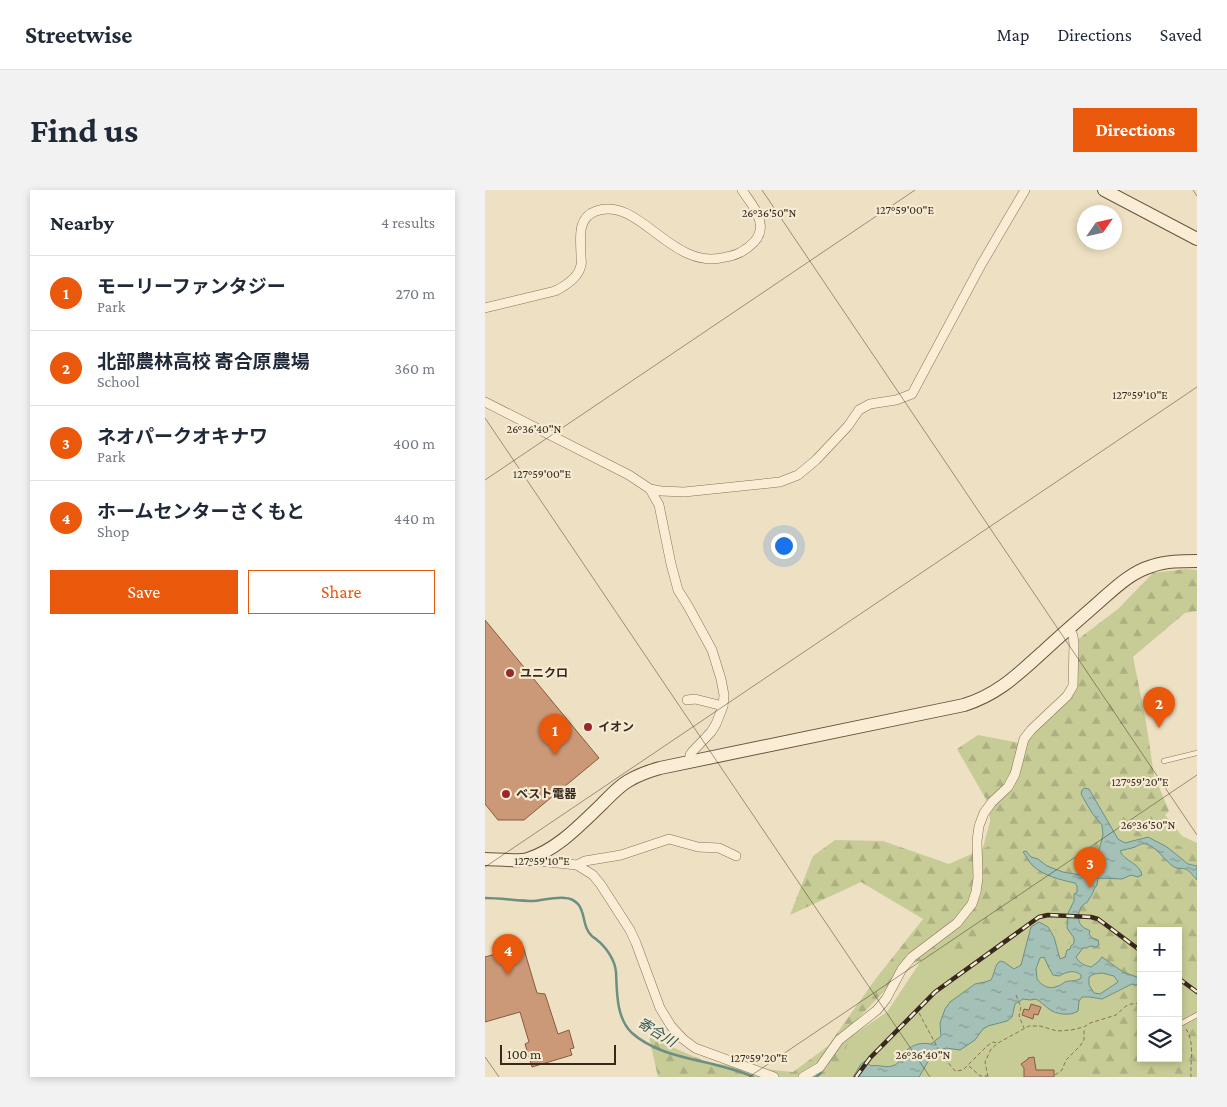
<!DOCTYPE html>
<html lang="en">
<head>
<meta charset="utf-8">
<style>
  body { margin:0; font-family:"Crimson Pro","Noto Sans JP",serif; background:#f2f2f3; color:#1f2937 }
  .controls { position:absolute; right:15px; bottom:15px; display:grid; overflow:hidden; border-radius:0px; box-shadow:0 2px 8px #0003 }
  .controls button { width:45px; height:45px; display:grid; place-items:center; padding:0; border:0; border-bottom:1px solid #e0e1e3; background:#fff; color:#1f2937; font:25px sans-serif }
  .compass { position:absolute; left:592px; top:15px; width:45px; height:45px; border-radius:50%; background:#fff; box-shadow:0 2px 8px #0003; rotate:56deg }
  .scale { position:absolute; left:15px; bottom:12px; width:116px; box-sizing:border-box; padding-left:5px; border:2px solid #38291d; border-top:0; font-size:14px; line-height:18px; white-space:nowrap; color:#38291d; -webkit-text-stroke:4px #f5ead2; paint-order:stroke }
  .you { position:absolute; left:298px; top:355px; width:18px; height:18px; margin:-12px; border:4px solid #fff; border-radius:50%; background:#1a73e8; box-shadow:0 0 0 8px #1a73e833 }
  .badge { display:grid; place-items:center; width:32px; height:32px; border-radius:50%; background:#ea580c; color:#fff; font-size:16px; font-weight:700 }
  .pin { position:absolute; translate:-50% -41px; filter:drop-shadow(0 1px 2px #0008) }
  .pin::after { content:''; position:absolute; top:26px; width:18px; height:15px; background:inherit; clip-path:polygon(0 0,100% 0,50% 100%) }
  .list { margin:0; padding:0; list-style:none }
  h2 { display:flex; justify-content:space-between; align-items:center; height:65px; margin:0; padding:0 20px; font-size:21px }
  h2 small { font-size:16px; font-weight:400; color:#747a83 }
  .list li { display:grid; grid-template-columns:32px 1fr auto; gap:15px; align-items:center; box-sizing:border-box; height:75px; padding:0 20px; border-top:1px solid #e0e1e3 }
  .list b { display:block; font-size:19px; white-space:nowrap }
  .list p { margin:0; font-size:16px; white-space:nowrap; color:#747a83 }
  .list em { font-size:16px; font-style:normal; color:#747a83 }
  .actions { display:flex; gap:10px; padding:15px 20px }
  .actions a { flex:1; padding:11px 0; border:1px solid #ea580c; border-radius:0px; text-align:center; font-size:18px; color:#ea580c }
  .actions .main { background:#ea580c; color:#fff }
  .icon { flex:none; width:28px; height:28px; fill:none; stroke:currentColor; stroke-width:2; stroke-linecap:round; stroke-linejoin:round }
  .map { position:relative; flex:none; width:712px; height:887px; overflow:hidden; border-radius:0px }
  header { display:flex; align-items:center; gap:30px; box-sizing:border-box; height:70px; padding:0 25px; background:#fff; border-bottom:1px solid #e0e1e3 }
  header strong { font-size:24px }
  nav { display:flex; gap:28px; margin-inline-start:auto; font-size:18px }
  .intro { display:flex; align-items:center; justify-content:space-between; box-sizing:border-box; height:120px; padding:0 30px }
  h1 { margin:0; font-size:35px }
  .button { padding:12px 22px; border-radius:0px; background:#ea580c; color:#fff; font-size:18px; font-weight:700 }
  main { display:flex; gap:30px; padding:0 30px }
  aside { flex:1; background:#fff; border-radius:0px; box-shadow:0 2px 8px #0003 }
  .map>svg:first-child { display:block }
</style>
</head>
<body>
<header>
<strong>Streetwise</strong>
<nav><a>Map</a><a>Directions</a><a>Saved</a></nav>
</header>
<div class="intro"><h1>Find us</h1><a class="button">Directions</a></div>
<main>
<aside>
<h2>Nearby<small>4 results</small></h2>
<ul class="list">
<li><span class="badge">1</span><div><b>モーリーファンタジー</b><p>Park</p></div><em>270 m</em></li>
<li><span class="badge">2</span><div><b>北部農林高校 寄合原農場</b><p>School</p></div><em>360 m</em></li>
<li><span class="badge">3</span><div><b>ネオパークオキナワ</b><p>Park</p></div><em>400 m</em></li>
<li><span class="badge">4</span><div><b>ホームセンターさくもと</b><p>Shop</p></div><em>440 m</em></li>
</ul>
<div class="actions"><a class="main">Save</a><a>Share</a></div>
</aside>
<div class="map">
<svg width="712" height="887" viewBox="0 0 712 887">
  <defs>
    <pattern id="forest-firs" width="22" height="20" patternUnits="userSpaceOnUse" patternTransform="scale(1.25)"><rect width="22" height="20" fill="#c7cc96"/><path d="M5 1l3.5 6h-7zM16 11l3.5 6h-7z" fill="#acaf81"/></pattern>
    <pattern id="water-ripples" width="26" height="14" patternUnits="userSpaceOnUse" patternTransform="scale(1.25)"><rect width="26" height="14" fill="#a4c1b8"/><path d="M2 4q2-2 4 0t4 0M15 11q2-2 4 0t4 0" fill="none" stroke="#879d95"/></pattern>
  </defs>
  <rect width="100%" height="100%" fill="#eee0c2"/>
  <!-- green -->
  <path fill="#c7cc96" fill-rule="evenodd" d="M629,562L697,646L712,653V887H344L341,878L365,847L402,822L442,762L497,661L505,632ZM656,741H693V868H656Z"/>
  <!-- forest -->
  <path fill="url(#forest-firs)" d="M701,379L712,380V421L700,423L649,466L648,467L661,532L669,585L684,621L663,642L712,664V793L702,783L693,780V741H656V868H693V837L706,836L712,833V887H593L590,870L625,834L640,784L585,754L548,720L485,757L425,774L366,836L355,887H173L164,847L224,873L308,882L343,856L389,791L438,729L376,692L305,725L328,666L350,650L398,651L464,674L509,654L502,611L472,559L493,545L534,553L591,501L592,450L633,419L668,383Z"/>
  <!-- water -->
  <path fill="url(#water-ripples)" stroke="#6b8f85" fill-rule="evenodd" d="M599,598L604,599L633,649L640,653L663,647L682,657L703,674L712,676V690C709,687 705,681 701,679C696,678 693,679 689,677C680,671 671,656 661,654C657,653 654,655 650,657C645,659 640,659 635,661C640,672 655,673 657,685L653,687L646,685L637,689L613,688L612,695C608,699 608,705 604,709C600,716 604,710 598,715C593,720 591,732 598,737C600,739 603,739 605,741L604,744L607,748L613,750L614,755L611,757L605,756L602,758H598L591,767C595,774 599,775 606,777L613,772L617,767L638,782L652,787L654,789L653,793L651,795L647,794L617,809L605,807H597L594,811L593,821C587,826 571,825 564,819C560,816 556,812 551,809L545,810L538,809L530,814L527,827L522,831L503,836L498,839L490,850L475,860L461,858L448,863L434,887H368L376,874L380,871L386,876C395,874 401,879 410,875C414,873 415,869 418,865C424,855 435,852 446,854L456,846L455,833L460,819L465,812L490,794L500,792L506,790C510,783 509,776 515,771L519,772L529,779L536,775L546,737L554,732L563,737L569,747L575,769L580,767L582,760L585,759L586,756L589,753V748L582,738L583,727V723L589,711V704L592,702V696L590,693C576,690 559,686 548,676C544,672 541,666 538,662L541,661L546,667L553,669L562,676L578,682L595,685C600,679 602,674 608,670V665L614,660L618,645L617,635L607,623L596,604L597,600ZM559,767L564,778L568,785L574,786C581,782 589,779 596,785V788C591,792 586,790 580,792C578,793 575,796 573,796C564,800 557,796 552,789L551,779L555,768ZM617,783L629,786L633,792L615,804L609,803L604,795V787L609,784Z"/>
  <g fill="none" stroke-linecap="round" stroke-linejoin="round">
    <!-- stream -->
    <g stroke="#6b8f85" stroke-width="2.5">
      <path d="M0,708C16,708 33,711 49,711C59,710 70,707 80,708C85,708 90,711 93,714C101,723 97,737 106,745C107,747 110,748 112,750C121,757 130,770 131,782C132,802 131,828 147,843C178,871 230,869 268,887"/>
      <path d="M331,887L336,883"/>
    </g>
  </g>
  <!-- building -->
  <g fill="#cc9978" stroke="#875a3f">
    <path d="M0,430L114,568L39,630H13L0,614Z"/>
    <path d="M38,756L52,803L60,804L73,844L84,840L89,858L85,859L87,865L47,877L40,854L44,852L35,822L0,832V767Z"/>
    <path d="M546,814L556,817L553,825L549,824L548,829L537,825L539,819L544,820Z"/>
    <path d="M549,867L551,880H569V887H539V878L536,874L543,869V868Z"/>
  </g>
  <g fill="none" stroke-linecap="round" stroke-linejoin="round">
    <!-- lane casing -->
    <g stroke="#887159" stroke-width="5.5">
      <g id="lane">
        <path d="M679,571L712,563"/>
        <path d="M697,833L712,825"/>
      </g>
    </g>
    <!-- street casing -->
    <g stroke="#887159" stroke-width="10">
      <g id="street">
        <path d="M0,118L70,101C80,96 94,87 96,75C97,72 96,70 96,67C96,50 91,28 111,21C156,6 186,82 241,67C246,66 251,65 256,62C265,57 273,51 275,41C278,26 265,12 257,0"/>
        <path d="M0,212L144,285L165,299L176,301L199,302L295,292L313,285L331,270L363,236L374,220L385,214L411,210L427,204L496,75L540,0"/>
        <path d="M165,299L174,315L186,374L193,400L203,416L227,460L236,489L239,505L238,516L231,534L226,542L207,562L205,565V571"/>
        <path d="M202,510L210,509L238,516"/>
        <path d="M43,670L92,675L108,685L116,695L145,740L151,753L175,818L186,836L198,849L210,858L289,887"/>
        <path d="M92,675L100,671L136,665L184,649L213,657L234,658L251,666"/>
        <path d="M318,887L335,877L354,850L392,820L401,809L417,779L427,767L472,733L487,714L491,702L493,688L492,651L494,636L499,623L507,612L523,597L530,584L539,549L546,540L582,506L588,496L589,454L588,446L584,438"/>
      </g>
    </g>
    <!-- secondary casing -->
    <g stroke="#6a523c" stroke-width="14">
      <g id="secondary">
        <path d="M619,0L712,49"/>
        <path d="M0,669C11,669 33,672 43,669C73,659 95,635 117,614C125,606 133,597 143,591C153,585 164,581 175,578L479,515C514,504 533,484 560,460C577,444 596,428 614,412C630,398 646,382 667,376C681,371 697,371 712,371"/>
      </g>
    </g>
    <!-- path -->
    <g stroke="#887159" stroke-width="1" stroke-dasharray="4 2.5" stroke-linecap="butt">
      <path d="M531,805L536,817L534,826L539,838"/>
      <path d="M434,823L456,864L470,881L478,880L502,856L508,852L512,853"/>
      <path d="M701,839C710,852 705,872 706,887"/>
      <path d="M484,876L495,886H502"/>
      <path d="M570,885L577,880L581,870L595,856L599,850V838"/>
      <path d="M503,887L500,872L506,859L513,853L544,836H555L572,841L586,840L599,837L605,833L631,825L641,816L646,814L656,813"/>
    </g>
    <!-- lane -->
    <use href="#lane" stroke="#f9edd5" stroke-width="4.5"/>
    <!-- street -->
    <use href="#street" stroke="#f9edd5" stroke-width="9"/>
    <!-- secondary -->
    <use href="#secondary" stroke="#f9edd5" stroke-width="12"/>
    <!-- rail casing -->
    <g stroke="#38291d" stroke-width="4.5">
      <g id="rail">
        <path d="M693,788L712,802"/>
        <path d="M371,887L385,868L450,802L554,727L563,725L606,727L613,729L656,761"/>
      </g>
    </g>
    <!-- rail -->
    <use href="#rail" stroke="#f5ead2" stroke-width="2.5" stroke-dasharray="8" stroke-linecap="butt"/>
  </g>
  <!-- ticks -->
  <path fill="none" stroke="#38291d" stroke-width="1" stroke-opacity="0.45" d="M277,0L712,645M708,0L712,6M0,228L445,887M0,290L430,0M0,677L712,197M0,867L14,887M264,887L712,585"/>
  <!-- markers -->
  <g fill="#97292c" stroke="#f5ead2" stroke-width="2">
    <circle cx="25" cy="483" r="5"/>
    <circle cx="103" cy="537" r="5"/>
    <circle cx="21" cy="604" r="5"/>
  </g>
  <g text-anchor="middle" stroke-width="4.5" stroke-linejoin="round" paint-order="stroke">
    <!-- poi labels -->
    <g font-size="12" font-weight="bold" fill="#38291d" stroke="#f5ead2" text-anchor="start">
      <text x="35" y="487">ユニクロ</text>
      <text x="113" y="541">イオン</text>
      <text x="31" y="608">ベスト電器</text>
    </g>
    <!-- water labels -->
    <g font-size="14" font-style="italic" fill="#2d5754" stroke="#f5ead2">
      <text transform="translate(172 842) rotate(31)" y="5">寄合川</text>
    </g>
  </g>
  <g font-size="12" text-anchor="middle" fill="#38291d" stroke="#f5ead2" stroke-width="4.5" stroke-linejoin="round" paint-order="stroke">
    <text x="420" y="24">127°59'00"E</text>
    <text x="284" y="27">26°36'50"N</text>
    <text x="655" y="209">127°59'10"E</text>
    <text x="49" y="243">26°36'40"N</text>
    <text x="57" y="288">127°59'00"E</text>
    <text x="655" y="596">127°59'20"E</text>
    <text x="663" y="639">26°36'50"N</text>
    <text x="57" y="675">127°59'10"E</text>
    <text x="438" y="869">26°36'40"N</text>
    <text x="274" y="872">127°59'20"E</text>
  </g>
</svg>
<div class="controls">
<button>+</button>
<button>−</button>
<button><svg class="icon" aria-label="layers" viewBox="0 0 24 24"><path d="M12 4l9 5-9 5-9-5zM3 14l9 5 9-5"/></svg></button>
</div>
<svg class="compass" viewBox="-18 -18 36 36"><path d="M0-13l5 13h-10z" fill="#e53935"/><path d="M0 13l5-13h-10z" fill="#747a83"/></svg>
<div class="scale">100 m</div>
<div class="you"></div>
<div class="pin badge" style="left:70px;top:565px">1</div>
<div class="pin badge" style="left:674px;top:538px">2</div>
<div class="pin badge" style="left:605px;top:698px">3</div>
<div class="pin badge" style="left:23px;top:785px">4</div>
</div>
</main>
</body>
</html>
